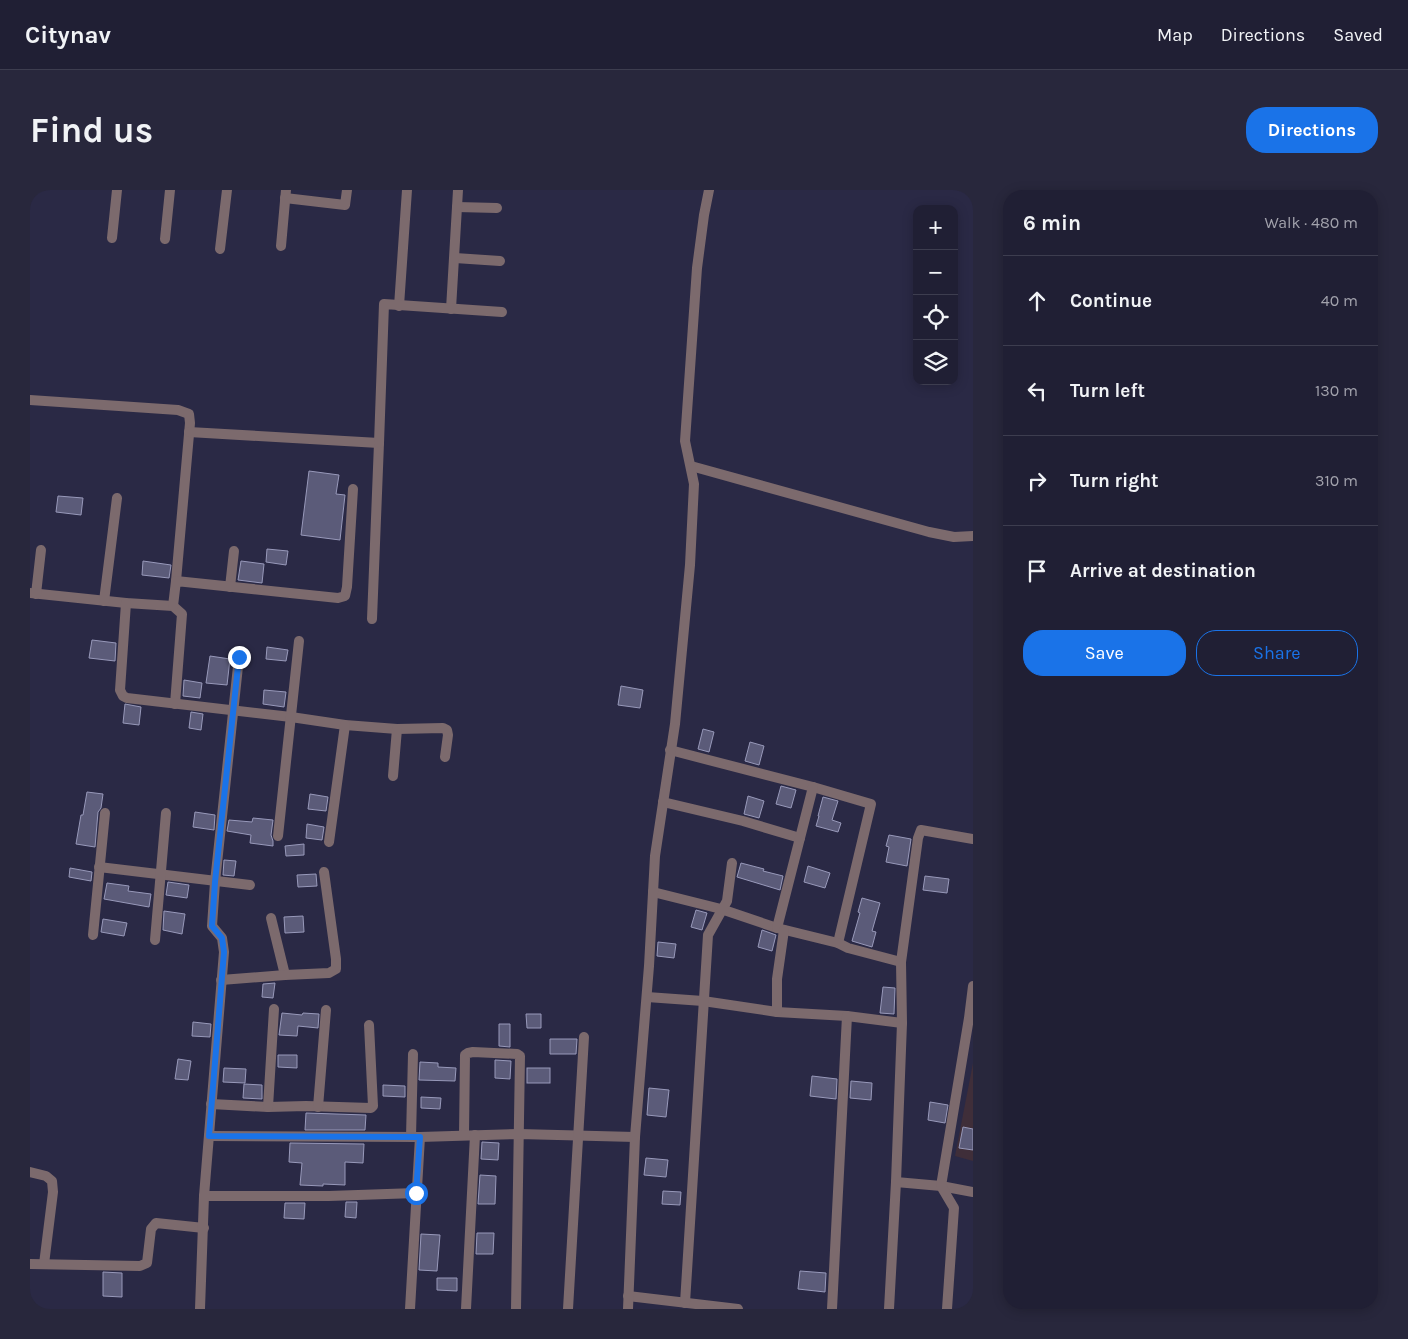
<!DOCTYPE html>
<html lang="en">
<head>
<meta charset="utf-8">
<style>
  body { margin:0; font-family:Karla,sans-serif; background:#28273c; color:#f1f3f6 }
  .controls { position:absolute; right:15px; top:15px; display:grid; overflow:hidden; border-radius:10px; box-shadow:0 2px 12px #0003 }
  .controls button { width:45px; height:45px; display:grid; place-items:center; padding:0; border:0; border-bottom:1px solid #3d3d4f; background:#201f34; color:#f1f3f6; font:25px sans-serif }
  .stop { position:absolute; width:15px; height:15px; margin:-11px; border:4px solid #1a73e8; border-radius:50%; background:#fff }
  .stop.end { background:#1a73e8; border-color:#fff; box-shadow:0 1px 5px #0008 }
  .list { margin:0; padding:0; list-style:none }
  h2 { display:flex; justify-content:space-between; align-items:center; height:65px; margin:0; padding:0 20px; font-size:21px }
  h2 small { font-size:16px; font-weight:400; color:#a2a2ac }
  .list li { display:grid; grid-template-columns:32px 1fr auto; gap:15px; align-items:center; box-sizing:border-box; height:90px; padding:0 20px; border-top:1px solid #3d3d4f }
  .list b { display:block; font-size:19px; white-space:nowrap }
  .list em { font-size:16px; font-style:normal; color:#a2a2ac }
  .actions { display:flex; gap:10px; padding:15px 20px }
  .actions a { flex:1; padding:11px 0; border:1px solid #1a73e8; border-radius:20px; text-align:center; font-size:18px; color:#1a73e8 }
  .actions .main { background:#1a73e8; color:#fff }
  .icon { flex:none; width:28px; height:28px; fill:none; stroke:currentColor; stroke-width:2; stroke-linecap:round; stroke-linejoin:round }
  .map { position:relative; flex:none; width:943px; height:1119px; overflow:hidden; border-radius:20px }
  header { display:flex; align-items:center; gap:30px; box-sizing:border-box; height:70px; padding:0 25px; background:#201f34; border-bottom:1px solid #3d3d4f }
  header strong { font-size:24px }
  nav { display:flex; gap:28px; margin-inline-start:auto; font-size:18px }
  .intro { display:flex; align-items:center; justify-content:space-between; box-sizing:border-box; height:120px; padding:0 30px }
  h1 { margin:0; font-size:35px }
  .button { padding:12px 22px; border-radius:20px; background:#1a73e8; color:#fff; font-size:18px; font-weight:700 }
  main { display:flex; gap:30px; padding:0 30px }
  aside { flex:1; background:#201f34; border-radius:20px; box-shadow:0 2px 12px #0003 }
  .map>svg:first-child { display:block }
</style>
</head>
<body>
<header>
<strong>Citynav</strong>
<nav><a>Map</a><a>Directions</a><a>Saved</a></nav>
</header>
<div class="intro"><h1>Find us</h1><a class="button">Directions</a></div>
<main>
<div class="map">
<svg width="943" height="1119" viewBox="0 0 943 1119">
  <rect width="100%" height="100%" fill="#2a2945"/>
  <!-- commercial -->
  <path fill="#3f2e39" d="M943,873V971L925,966Z"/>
  <!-- building -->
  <g fill="#5b5b79" stroke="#9899ba">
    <path d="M279,281L309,285L306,304L315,305L310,350L271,345Z"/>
    <path d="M28,306L53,308L51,325L26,322Z"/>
    <path d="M237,359L258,361L256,375L236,372Z"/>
    <path d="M113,371L141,375L139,388L112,385Z"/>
    <path d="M211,371L234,374L232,393L208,390Z"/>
    <path d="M62,450L86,453L85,471L59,468Z"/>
    <path d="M237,457L258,460L256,471L236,469Z"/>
    <path d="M180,466L200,469L197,495L176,493Z"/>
    <path d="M154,490L172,493L170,508L153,506Z"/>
    <path d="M591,496L613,500L610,518L588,515Z"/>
    <path d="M234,500L256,502L254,517L233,514Z"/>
    <path d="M95,514L111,517L109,535L93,533Z"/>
    <path d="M161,522L173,524L171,540L159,538Z"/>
    <path d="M673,539L684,542L679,562L668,559Z"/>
    <path d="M720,552L734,556L729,575L715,571Z"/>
    <path d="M751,596L766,600L761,618L746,614Z"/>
    <path d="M57,602L73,604L71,618L68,622L65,657L46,654L51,625H53Z"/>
    <path d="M280,604L298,607L296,621L278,619Z"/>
    <path d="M718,606L734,611L729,628L714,624Z"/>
    <path d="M793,607L808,611L802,630L811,633L808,642L786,636L789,626H788Z"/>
    <path d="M165,622L185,625L184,640L163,637Z"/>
    <path d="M223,628L243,630L241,645L243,651V656L220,653L221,645L197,641L199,630L222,632Z"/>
    <path d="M277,634L294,637L292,650L276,648Z"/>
    <path d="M859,645L881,649L877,676L856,672L859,657L856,656Z"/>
    <path d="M274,654V665L256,666L255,656Z"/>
    <path d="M194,670L206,671L204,686L193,685Z"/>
    <path d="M711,673L734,679L733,681L753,686L750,700L707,687Z"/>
    <path d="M778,676L800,683L795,698L774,692Z"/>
    <path d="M40,678L62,682L61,691L39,687Z"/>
    <path d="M286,684L287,696L268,697L267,685Z"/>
    <path d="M895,686L919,689L917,703L893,700Z"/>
    <path d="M138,692L159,695L157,708L136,705Z"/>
    <path d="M77,693L99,696L98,701L121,704L119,717L74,709Z"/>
    <path d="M832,708L850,713L842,741L846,742L842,757L822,751L830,723L828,722Z"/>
    <path d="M666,720L677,723L672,740L661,737Z"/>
    <path d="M134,721L155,724L152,744L133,740Z"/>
    <path d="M273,726L274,742L255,743L254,727Z"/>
    <path d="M73,729L97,733L94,746L71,742Z"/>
    <path d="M732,740L746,745L742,761L728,757Z"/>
    <path d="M628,752L646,754L644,768L627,766Z"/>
    <path d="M245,793L243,808L232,807L233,794Z"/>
    <path d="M853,797L865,798L864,824L850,823Z"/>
    <path d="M252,823L272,825L273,823L289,824L288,838L268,836L267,846L249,845Z"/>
    <path d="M496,824H511V838H497Z"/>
    <path d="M163,832L181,834L180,847L162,846Z"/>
    <path d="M469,834H480V857L469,856Z"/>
    <path d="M520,849H547L546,864H520Z"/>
    <path d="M248,865H267V878L248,877Z"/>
    <path d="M148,869L161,871L158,890L145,889Z"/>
    <path d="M465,870L481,871L480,889L465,888Z"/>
    <path d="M390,872L408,873V877L426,878L425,891L389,890Z"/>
    <path d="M194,878L216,879L215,893L193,892Z"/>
    <rect x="497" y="878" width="23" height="15"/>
    <path d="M782,886L807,889L806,909L780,906Z"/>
    <path d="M821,891L842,893L841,910L820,908Z"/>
    <path d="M214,894L232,895V909L213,908Z"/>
    <path d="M353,895L375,896V907L353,906Z"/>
    <path d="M619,898L639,900L636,927L617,925Z"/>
    <path d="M391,907L411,908L410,919L391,918Z"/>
    <path d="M900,912L918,915L915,933L898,930Z"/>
    <path d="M276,923L336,925L335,940H275Z"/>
    <path d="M933,937L943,939V960L929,958Z"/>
    <path d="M452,952L469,953L468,970L451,969Z"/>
    <path d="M260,953L334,954L333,973L315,972V995L293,994V996L270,995L272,973L259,972Z"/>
    <path d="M616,968L638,970L636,987L614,985Z"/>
    <path d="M450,985L466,986L465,1014H448Z"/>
    <path d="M633,1001L651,1002L650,1015L632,1014Z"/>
    <path d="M316,1012H327L326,1028L315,1027Z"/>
    <path d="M255,1013H275L274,1029L254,1028Z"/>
    <path d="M447,1043H464L463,1064H446Z"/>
    <path d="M391,1044L410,1045L407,1081L389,1080Z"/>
    <path d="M770,1081L796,1083L795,1102L768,1099Z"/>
    <path d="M73,1082L92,1083V1107L73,1106Z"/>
    <path d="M407,1088H427V1101L407,1100Z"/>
  </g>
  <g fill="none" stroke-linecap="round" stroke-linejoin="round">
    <!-- street -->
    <g stroke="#7c6a6d" stroke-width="10">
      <path d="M255,8L315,15L317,0"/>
      <path d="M427,17L467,18"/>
      <path d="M82,48L87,0"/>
      <path d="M135,49L140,0"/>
      <path d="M251,56L256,0"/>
      <path d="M190,59L197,0"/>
      <path d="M425,68L470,71"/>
      <path d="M369,116L377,0"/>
      <path d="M421,119L428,0"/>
      <path d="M0,210L148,220L159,224L160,233L146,391"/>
      <path d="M159,242L349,253L342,429"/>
      <path d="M349,253L354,114L472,122"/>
      <path d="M661,276L899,342L924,347L943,346"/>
      <path d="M200,397L204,361"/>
      <path d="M0,403L96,413L143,416L152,424L145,514"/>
      <path d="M6,404L11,360"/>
      <path d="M74,411L87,308"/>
      <path d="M96,413L90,500L93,506L97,508L261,527L315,535L367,539L413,538L417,540L418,545L415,567"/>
      <path d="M143,416L146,391L308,408L315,406L317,397L323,299"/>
      <path d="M640,560L783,597L841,614L808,753"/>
      <path d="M363,586L367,539"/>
      <path d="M633,612L713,631L770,648"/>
      <path d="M248,646L269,451"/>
      <path d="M299,652L315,535"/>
      <path d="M69,677L220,695"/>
      <path d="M623,702L691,719L747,738L808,753L818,758L871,772"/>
      <path d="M241,728L255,785"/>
      <path d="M747,738L783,597"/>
      <path d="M63,745L75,623"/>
      <path d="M125,750L136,623"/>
      <path d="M191,790L255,785L299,783L306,779V769L294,682"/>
      <path d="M617,807L673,811L747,822L817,826L872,833"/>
      <path d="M747,822V789L754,740"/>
      <path d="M181,914L238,917L276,916L341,918L343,916L339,835"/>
      <path d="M238,917L244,819"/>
      <path d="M288,917L296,820"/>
      <path d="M434,945L435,865L438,863L443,862L487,864L490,866L486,1119"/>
      <path d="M179,946L390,947L489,944L605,947"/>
      <path d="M381,947L383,864"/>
      <path d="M0,982L16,986L22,991L23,1002L14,1074"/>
      <path d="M866,992L911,996L943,1002"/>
      <path d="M174,1006H299L386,1003"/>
      <path d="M0,1074L110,1076L117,1073L121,1039L126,1033L174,1038"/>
      <path d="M598,1106L708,1119"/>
      <path d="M655,1113L678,745L697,711L702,673"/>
      <path d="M170,1119L174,1006L194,762L192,748L182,736L185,692L209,467"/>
      <path d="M380,1119L390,947"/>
      <path d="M436,1119L445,945"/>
      <path d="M538,1119L554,847"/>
      <path d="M598,1119L605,947L619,776L625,666L645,534L660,375L664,294L655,251L667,78L674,25L679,0"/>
      <path d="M802,1119L817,826"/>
      <path d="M859,1119L866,992L872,833L871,772L888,648L891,640L943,649"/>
      <path d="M917,1119L924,1018L911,996L939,828L943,796"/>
    </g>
  </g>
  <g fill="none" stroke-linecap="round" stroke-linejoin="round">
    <!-- route -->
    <path stroke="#1a73e8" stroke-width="6" d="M209,467L185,692L182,736L192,748L194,762L179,946L390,947L386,1003"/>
  </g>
</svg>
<div class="controls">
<button>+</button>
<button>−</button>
<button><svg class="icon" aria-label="locate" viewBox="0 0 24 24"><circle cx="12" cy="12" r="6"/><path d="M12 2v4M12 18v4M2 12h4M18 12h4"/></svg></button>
<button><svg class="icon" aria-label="layers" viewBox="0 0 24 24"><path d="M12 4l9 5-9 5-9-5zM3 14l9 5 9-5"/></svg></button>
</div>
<div class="stop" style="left:386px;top:1003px"></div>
<div class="stop end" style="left:209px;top:467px"></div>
</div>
<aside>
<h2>6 min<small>Walk · 480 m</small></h2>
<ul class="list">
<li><svg class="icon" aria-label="ahead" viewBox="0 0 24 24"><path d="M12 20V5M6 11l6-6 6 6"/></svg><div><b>Continue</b></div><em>40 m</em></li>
<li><svg class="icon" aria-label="left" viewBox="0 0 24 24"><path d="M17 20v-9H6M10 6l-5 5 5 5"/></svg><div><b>Turn left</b></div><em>130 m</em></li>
<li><svg class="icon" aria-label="right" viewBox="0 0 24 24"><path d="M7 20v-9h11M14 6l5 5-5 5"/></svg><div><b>Turn right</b></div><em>310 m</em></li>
<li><svg class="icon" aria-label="arrive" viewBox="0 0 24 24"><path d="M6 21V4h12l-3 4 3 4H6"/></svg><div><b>Arrive at destination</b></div></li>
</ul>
<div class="actions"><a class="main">Save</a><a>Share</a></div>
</aside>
</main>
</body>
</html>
